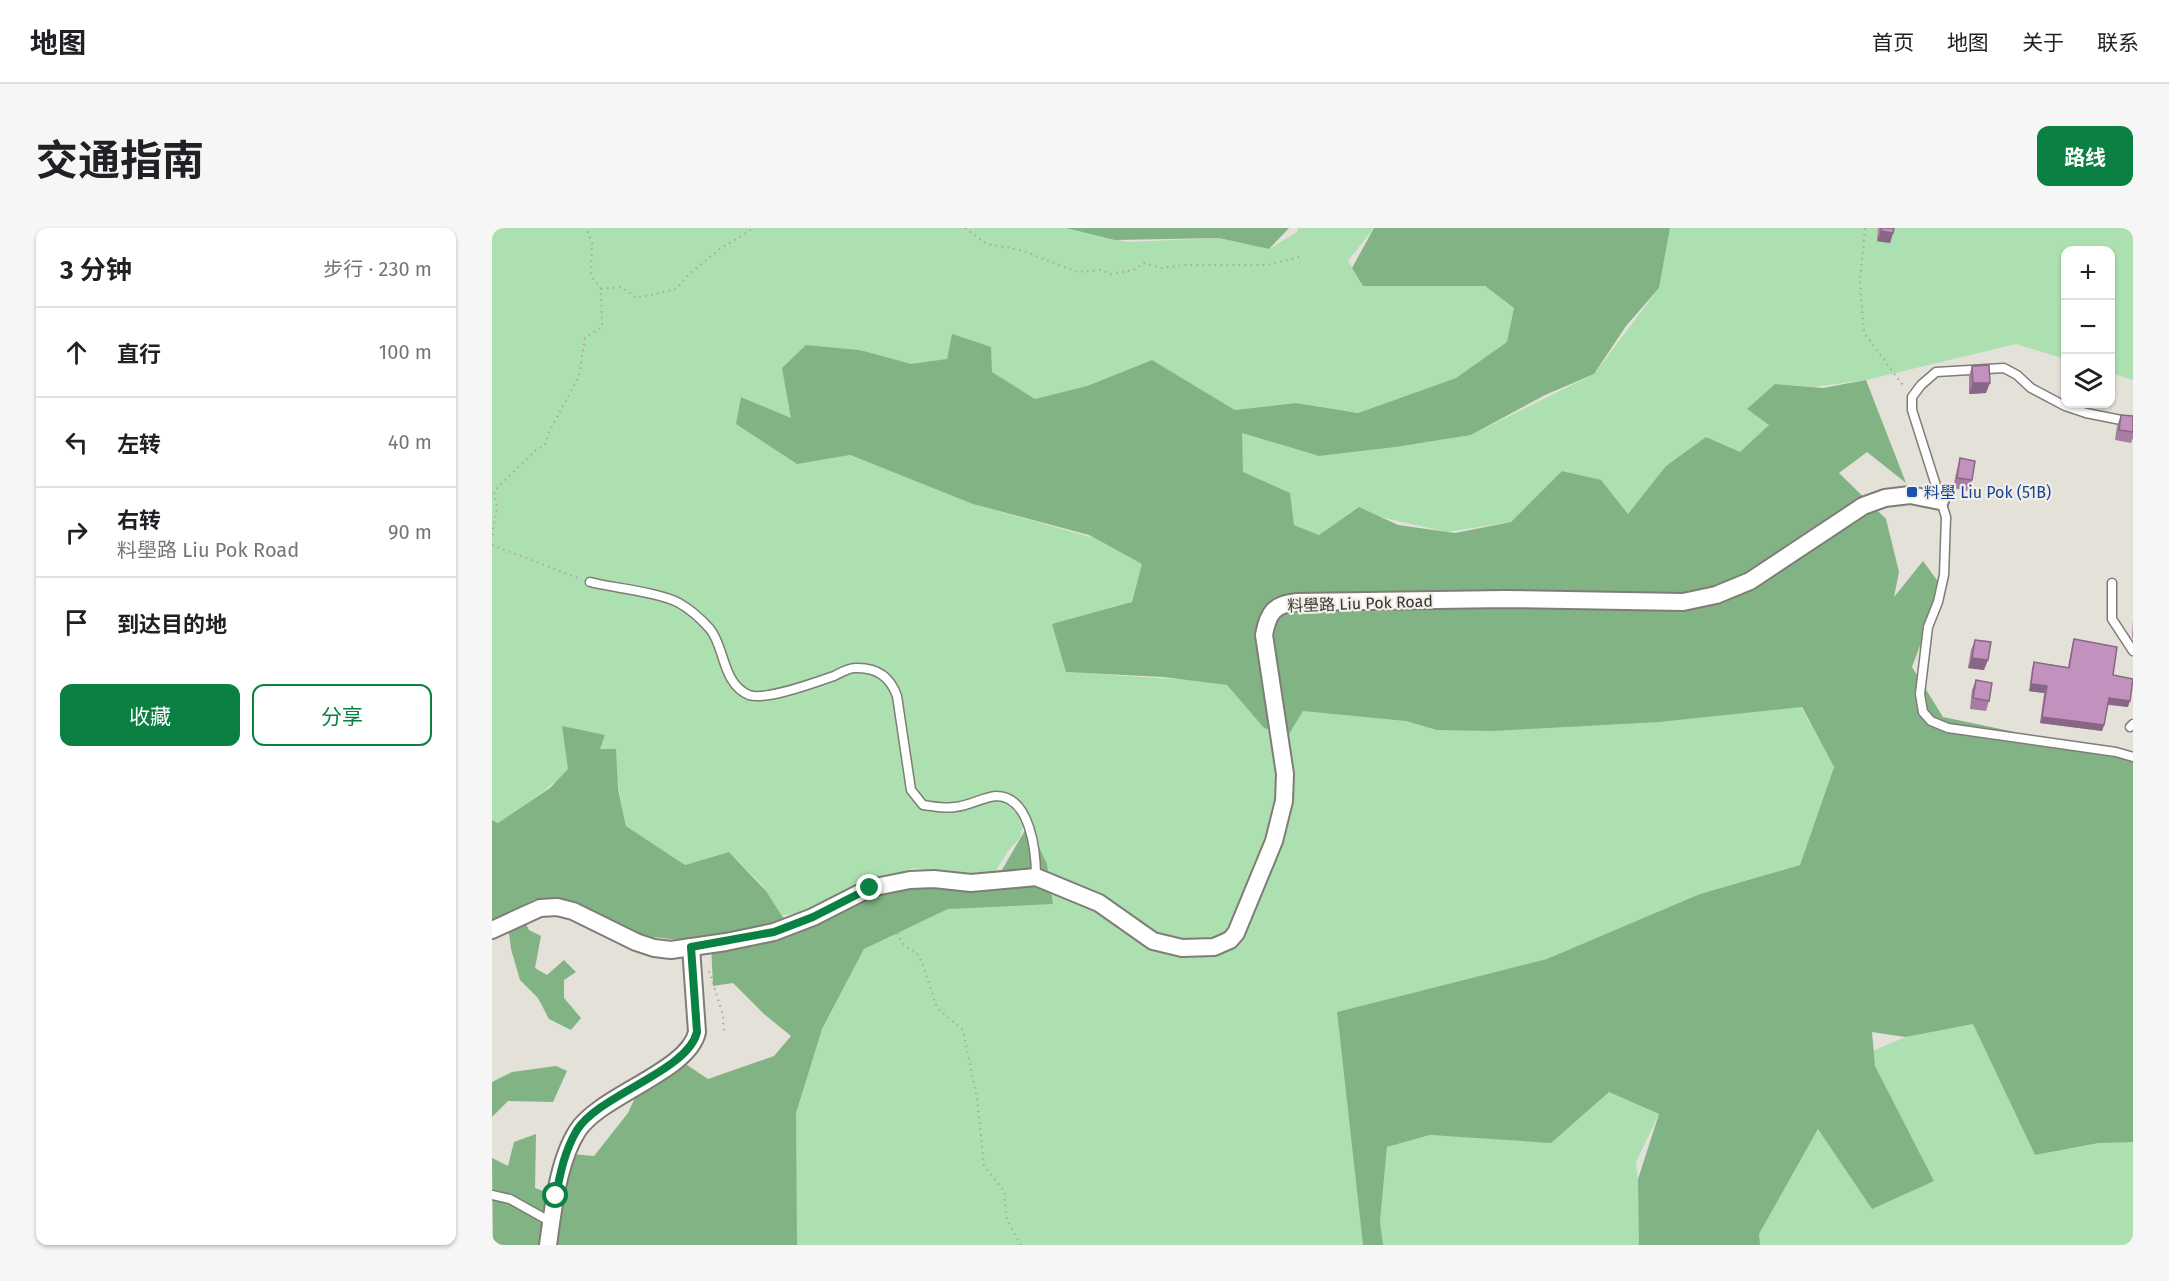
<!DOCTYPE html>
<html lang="zh">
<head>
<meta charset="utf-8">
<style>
  body { margin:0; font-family:"Fira Sans","Noto Sans SC",sans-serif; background:#f6f6f6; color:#202124 }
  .controls { position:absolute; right:18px; top:18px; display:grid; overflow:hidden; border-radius:12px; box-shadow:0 2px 4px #0004 }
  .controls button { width:54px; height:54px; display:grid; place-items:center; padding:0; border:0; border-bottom:2px solid #e0e0e0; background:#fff; color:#202124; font:30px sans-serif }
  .stop { position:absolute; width:18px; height:18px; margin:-14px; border:4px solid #0b8043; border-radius:50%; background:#fff }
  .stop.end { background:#0b8043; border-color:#fff; box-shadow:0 2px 6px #0008 }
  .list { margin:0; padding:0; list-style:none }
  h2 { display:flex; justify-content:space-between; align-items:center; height:78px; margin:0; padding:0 24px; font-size:26px }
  h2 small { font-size:20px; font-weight:400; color:#757577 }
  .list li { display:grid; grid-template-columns:39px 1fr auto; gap:18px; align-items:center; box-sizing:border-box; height:90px; padding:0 24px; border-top:2px solid #e0e0e0 }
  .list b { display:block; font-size:22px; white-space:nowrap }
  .list p { margin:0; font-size:20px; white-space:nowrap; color:#757577 }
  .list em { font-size:20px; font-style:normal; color:#757577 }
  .actions { display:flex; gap:12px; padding:18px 24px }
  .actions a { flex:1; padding:14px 0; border:2px solid #0b8043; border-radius:12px; text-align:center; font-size:21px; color:#0b8043 }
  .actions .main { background:#0b8043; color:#fff }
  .icon { flex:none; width:33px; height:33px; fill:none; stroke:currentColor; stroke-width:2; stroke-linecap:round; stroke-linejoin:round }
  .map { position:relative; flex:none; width:1641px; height:1017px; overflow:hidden; border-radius:12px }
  header { display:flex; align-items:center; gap:36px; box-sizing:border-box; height:84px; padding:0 30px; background:#fff; border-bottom:2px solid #e0e0e0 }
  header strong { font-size:28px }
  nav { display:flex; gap:33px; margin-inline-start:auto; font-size:21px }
  .intro { display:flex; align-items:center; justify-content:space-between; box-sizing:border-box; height:144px; padding:0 36px }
  h1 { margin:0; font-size:42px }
  .button { padding:15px 27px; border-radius:12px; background:#0b8043; color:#fff; font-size:21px; font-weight:700 }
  main { display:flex; gap:36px; padding:0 36px }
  aside { flex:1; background:#fff; border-radius:12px; box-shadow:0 2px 4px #0004 }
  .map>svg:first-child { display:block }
</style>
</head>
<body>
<header>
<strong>地图</strong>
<nav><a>首页</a><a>地图</a><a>关于</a><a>联系</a></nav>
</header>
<div class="intro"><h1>交通指南</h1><a class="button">路线</a></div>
<main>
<aside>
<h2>3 分钟<small>步行 · 230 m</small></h2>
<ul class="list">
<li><svg class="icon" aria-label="ahead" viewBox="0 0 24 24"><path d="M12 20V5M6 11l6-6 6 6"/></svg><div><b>直行</b></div><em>100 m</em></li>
<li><svg class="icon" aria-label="left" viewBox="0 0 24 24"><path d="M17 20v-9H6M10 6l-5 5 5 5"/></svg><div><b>左转</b></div><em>40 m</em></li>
<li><svg class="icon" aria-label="right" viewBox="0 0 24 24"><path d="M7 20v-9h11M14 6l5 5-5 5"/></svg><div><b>右转</b><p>料壆路 Liu Pok Road</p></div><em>90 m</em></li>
<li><svg class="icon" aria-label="arrive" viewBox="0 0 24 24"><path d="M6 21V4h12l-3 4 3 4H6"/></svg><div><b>到达目的地</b></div></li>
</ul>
<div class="actions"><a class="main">收藏</a><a>分享</a></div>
</aside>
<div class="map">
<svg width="1641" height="1017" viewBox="0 0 1641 1017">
  <rect width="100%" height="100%" fill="#e4e1d9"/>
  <!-- green -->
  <g fill="#ade0b1">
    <path d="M0,0H574L635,14L727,10L777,21L805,4L806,0H882L856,33L871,58H993L1022,80L1016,114L964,150L866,185L804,175L743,182L660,132L595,158L543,171L500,144L461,106L453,137L408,136L368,122L314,117L299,191L250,169L246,189L305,236L357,227L488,278L602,310L651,336L639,380L574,444L697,452L735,457L772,500L779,404L1309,479L1342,539L1308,637L1208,666L1075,726L845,784L871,1017H303L304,885L324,813L372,721L464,677L561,676L555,636L532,592L528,610L516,623L497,654L421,640L355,673L290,688L269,656L237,624L193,637L134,598L125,553L105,527L70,498L77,541C55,563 31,578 6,595L0,592Z"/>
    <path d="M1178,0H1641V152L1619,145L1618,22H1574L1573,131L1524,116L1374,152L1322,159L1283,156L1256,181L1277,197L1248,225L1214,209L1136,286L1109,253L1070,243L1019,294L955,304L861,283L827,307L802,297L797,265L750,244V205L827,228L904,219L979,207L1102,146L1167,60Z"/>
    <path d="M1475,783L1543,927L1619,913L1641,912V1017H1261L1331,892L1442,953L1376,825Z"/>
    <path d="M1107,859L1167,886L1144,934L1153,1017H890L888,994L895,919L938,907L1059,914Z"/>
  </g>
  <!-- forest -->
  <g fill="#81b385">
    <path d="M574,0H797L777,21L727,10L623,12Z"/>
    <path d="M882,0H1178L1167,60L1134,98L1102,146L1053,167L979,207L904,219L827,228L750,205L751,244L798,265L802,297L827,307L867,279L906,297L963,305L1019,294L1070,243L1109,252L1136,286L1174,238L1214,209L1248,224L1277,197L1255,181L1283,156L1331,160L1374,152L1414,255L1375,224L1347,245L1394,291L1407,344L1402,369L1431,333L1450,359L1420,439L1451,489L1634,527L1641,530V914L1607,915L1543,927L1481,796L1413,809L1380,804L1383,838L1442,953L1380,981L1326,901L1267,1006L1268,1017H1147L1146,951L1167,886L1117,864L1059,915L938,907L895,919L888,994L891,1017H871L845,784L1055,731L1208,666L1308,637L1342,539L1310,479L1167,494L1000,503L945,502L914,493L811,483L797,506L772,500L735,457L671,449L574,444L560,396L640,374L650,336L597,307L481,276L358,227L305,236L244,196L249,169L299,190L290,140L314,117L368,122L419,136L455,131L460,106L499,119L500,144L543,171L595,158L660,132L743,182L804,175L866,185L964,150L1015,114L1022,80L993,58H871L860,40Z"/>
    <path d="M70,498L113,507L108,521H124L126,561L134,598L193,637L237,624L274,663L290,688L300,697L378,660L503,654L536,597L555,636L561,676L456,681L372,721L330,801L304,885L305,1017H1L0,930L16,938L22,914L44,906L43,960L64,968L80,926L102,928L136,885L152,850L192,835L216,851L282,828L299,808L272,786L241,755L221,758L219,716L145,707L62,671H43L0,694V592L6,595L58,560L76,541Z"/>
    <path d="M32,692L37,702L49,708L43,740L55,747L72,732L84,744L72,752V770L89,790L79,802L57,791L46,770L28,752L19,721L16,698Z"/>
    <path d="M64,838L75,843L61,874L16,873L0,889V854L20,844Z"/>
  </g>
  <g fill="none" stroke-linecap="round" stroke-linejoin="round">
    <!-- service casing -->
    <g stroke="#7f7d75" stroke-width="11">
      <g id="service">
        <path d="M1629,192L1594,185L1573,178L1539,160L1525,147L1512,140L1444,144L1429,157L1420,169V182L1454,289L1452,347L1446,374L1436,399L1428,466L1431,484L1439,493L1456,500L1624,524L1641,529"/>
        <path d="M98,354C121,360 167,364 187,375C198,381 210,392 218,401C233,419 230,456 257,467C274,473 324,454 342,448C348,445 356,440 363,440C384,439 398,448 405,468L419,562L431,577C441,578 453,581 463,579C477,578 491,569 504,568C539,568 544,625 544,649"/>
        <path d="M1620,355V391L1641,423"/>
        <path d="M1638,499L1641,496"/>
        <path d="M0,967L18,971L59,994"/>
      </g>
    </g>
    <!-- minor casing -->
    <g stroke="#7f7d75" stroke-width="20">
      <g id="minor">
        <path d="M0,702L48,680L65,679L81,683L144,714L162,720L179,722L234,714L282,704L321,689L378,660L418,652L442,651L479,655L544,649L607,675L661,713L690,720L722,719L738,712L744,705L782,613L792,573L793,546L772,407C776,385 782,376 805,374L1013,371L1191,374L1224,367L1258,353L1371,278L1393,270L1418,267L1448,273"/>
        <path d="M56,1017C61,982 66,932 86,902C109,867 197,843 205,804L199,719"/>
      </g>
    </g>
    <!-- path -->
    <g stroke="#a9a6a0" stroke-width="2" stroke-dasharray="1.5 4.5" stroke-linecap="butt">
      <path d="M473,0L495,16L529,22L585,44L609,42L619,46L642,42L651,35L670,40L691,37H775L811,28"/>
      <path d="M1373,0L1368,54L1372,105L1413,160"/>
      <path d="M109,61L129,59L145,70L184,61L197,46L228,21L262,0"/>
      <path d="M0,307L5,279L2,263L44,222L53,217L56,206L87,148L93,110L110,99L109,61L99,48L100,15L94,0"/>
      <path d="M0,317L86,350"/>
      <path d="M403,669L406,708L413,718L424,724L430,734L445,780L471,802L485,871L492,938L512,963L515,992L529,1017"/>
      <path d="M217,743L231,787L232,805"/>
    </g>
    <!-- service -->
    <use href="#service" stroke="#fff" stroke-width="8"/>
    <!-- minor -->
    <use href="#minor" stroke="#fff" stroke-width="16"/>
  </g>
  <!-- wall -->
  <g fill="#a77da3">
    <path d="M1386,0H1402L1401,5L1398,15L1385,13Z"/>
    <path d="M1480,138L1494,165L1477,166V148Z"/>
    <path d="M1629,187L1641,188V210L1639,215L1623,212L1625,198Z"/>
    <path d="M1468,230L1480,252L1476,263L1461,260L1465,241Z"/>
    <path d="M1641,392V411L1640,409Z"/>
    <path d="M1582,411L1621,447L1636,479L1616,477L1612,497L1610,503L1548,495L1552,465L1537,463L1540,440L1542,434L1576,439L1580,418Z"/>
    <path d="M1483,412L1492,442L1476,440L1479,422Z"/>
    <path d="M1484,452L1497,473L1494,483L1478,481L1480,462Z"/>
  </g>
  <!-- shaded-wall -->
  <g fill="#886685">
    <path d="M1389,3L1401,5L1398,15L1385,13Z"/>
    <path d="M1481,155H1498L1494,165L1477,166Z"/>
    <path d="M1480,430L1496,432L1492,442L1476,440Z"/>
    <path d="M1539,456L1555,458L1552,465L1537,463Z"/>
    <path d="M1617,470L1638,473L1636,479L1615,476Z"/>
    <path d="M1550,489L1612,497L1610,503L1548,495Z"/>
  </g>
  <!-- building -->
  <g fill="#c291be" stroke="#886685" stroke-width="1.5">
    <path d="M1389,0H1402L1401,5L1389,3Z"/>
    <path d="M1497,137L1498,155H1481L1480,138Z"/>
    <path d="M1629,187L1641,188V204L1627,202Z"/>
    <path d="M1468,230L1483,233L1480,252L1465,250Z"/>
    <path d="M1582,411L1625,419L1621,447L1641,451L1638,473L1617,470L1612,497L1550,489L1555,458L1539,456L1542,434L1577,440Z"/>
    <path d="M1483,412L1499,414L1496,432L1480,430Z"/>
    <path d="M1484,452L1500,455L1497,473L1481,470Z"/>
  </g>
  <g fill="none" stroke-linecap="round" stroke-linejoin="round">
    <!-- route -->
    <path stroke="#0b8043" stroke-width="8" d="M64,968C68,945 73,922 85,902C108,866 196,843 205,804L199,719L282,704L321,689L378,660"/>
  </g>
  <!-- markers -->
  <rect fill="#1a4fb4" stroke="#f1efe6" stroke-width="2" x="1414" y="258" width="12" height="12" rx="3"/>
  <g text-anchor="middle" stroke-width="4.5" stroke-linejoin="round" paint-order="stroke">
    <!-- transit labels -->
    <g font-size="16" fill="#164399" stroke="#f1efe6" text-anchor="start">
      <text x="1432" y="270">料壆 Liu Pok (51B)</text>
    </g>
    <!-- street labels -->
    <g font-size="16" fill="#373632" stroke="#f1efe6">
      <text transform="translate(868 375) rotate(-2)" y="6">料壆路 Liu Pok Road</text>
    </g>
  </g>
</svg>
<div class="controls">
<button>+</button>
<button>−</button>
<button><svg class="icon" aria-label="layers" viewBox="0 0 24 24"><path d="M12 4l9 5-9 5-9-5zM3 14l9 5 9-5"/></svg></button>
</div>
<div class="stop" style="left:64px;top:968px"></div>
<div class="stop end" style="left:378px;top:660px"></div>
</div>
</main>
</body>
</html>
